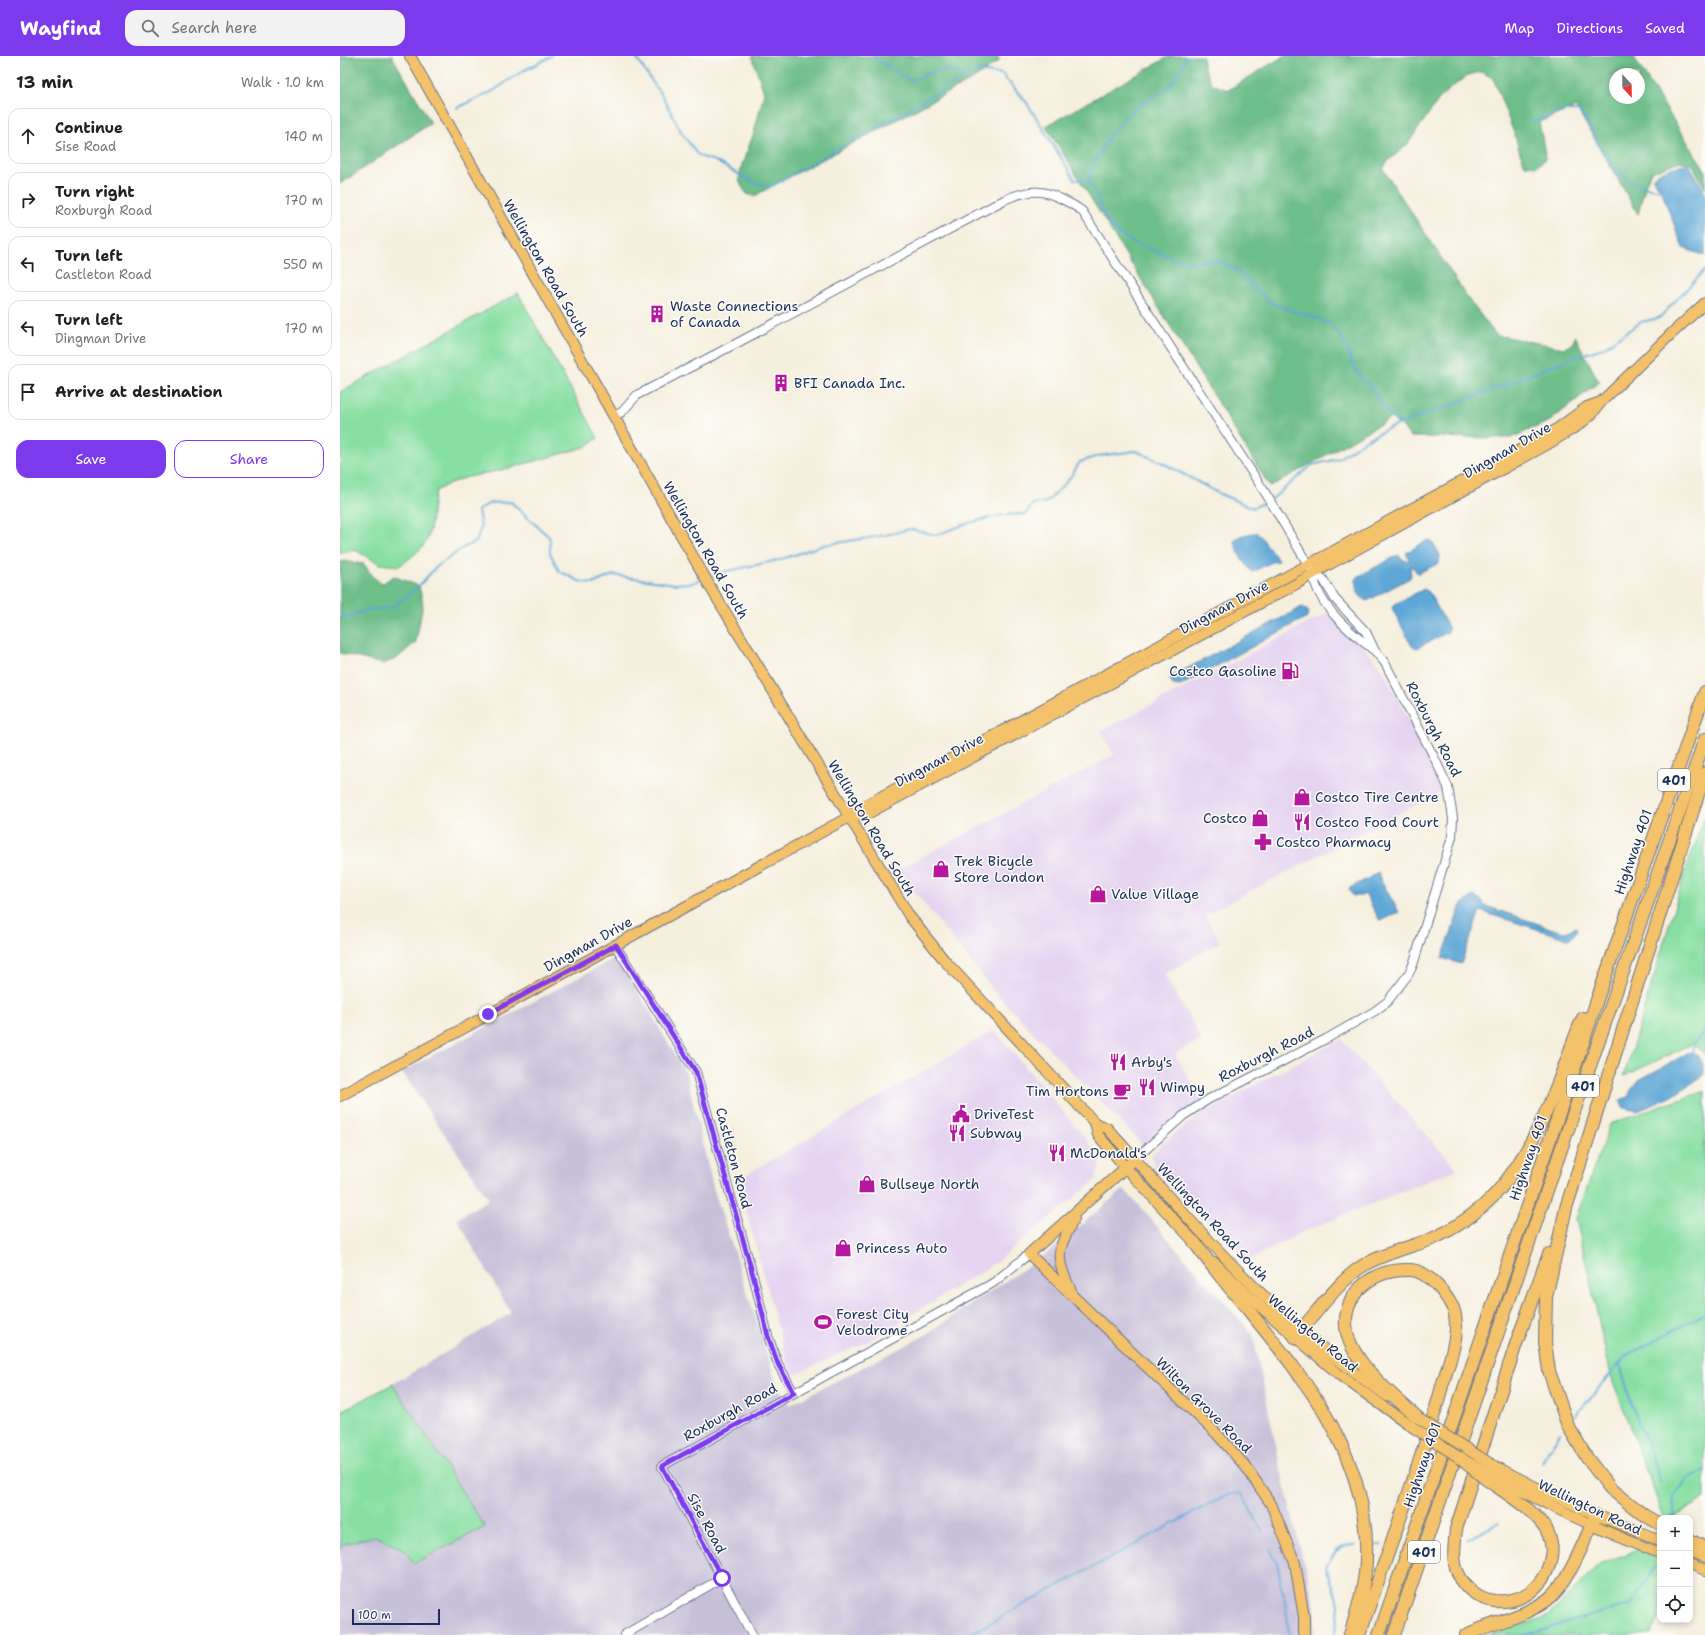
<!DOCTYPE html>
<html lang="en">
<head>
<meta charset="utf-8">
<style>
  body { margin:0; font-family:"Shantell Sans",sans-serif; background:#f2f2f2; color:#202124 }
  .controls { position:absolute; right:12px; bottom:12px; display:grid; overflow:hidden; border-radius:8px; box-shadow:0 2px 6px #0003 }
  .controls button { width:36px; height:36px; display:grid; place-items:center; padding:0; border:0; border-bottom:1px solid #e0e0e0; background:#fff; color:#202124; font:20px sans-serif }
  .compass { position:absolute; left:1269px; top:12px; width:36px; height:36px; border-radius:50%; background:#fff; box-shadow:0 2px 6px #0003; rotate:158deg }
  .scale { position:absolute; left:12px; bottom:10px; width:88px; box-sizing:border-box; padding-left:4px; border:2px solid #1b2f5e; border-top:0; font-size:11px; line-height:14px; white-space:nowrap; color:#1b2f5e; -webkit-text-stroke:3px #fdfcf7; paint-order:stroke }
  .stop { position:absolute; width:12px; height:12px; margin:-9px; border:3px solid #7c3aed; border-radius:50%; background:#fff }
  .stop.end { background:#7c3aed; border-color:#fff; box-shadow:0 1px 4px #0008 }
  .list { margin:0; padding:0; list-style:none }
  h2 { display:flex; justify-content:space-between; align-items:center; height:52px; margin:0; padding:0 16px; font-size:17px }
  h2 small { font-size:13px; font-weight:400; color:#757577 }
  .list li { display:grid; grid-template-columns:26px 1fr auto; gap:12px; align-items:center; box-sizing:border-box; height:56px; margin:0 8px 8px; padding:0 8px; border:1px solid #e0e0e0; border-radius:12px }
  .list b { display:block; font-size:15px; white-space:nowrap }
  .list p { margin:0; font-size:13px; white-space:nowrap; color:#757577 }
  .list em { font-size:13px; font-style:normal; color:#757577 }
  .actions { display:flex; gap:8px; padding:12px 16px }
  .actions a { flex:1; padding:9px 0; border:1px solid #7c3aed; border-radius:12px; text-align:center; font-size:14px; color:#7c3aed }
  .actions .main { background:#7c3aed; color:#fff }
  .icon { flex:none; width:22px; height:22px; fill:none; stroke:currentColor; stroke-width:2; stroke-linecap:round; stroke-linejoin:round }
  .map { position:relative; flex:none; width:1365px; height:1579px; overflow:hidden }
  header { display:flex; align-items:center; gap:24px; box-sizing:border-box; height:56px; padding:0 20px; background:#7c3aed; color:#fff }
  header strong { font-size:19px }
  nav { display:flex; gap:22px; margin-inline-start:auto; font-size:14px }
  .search { width:280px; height:36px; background:#f2f2f2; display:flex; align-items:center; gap:10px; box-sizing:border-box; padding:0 14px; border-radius:12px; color:#757577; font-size:15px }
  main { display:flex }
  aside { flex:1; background:#fff }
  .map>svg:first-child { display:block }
</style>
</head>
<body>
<header>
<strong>Wayfind</strong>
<div class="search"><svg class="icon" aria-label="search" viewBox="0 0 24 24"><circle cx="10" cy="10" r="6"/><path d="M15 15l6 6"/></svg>Search here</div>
<nav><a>Map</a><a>Directions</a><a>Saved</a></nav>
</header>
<main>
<aside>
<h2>13 min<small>Walk · 1.0 km</small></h2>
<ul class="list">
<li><svg class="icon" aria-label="ahead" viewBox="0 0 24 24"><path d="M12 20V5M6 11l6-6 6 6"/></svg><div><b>Continue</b><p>Sise Road</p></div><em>140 m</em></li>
<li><svg class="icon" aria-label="right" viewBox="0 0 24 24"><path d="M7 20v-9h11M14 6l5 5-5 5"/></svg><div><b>Turn right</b><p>Roxburgh Road</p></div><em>170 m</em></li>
<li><svg class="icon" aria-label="left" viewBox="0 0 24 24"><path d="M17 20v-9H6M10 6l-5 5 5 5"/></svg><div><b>Turn left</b><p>Castleton Road</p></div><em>550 m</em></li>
<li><svg class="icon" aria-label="left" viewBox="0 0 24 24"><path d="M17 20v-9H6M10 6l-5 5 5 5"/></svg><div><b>Turn left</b><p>Dingman Drive</p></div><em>170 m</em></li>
<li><svg class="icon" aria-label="arrive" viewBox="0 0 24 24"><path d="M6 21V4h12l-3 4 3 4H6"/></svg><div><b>Arrive at destination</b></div></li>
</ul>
<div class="actions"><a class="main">Save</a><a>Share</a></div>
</aside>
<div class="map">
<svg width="1365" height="1579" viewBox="0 0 1365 1579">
  <rect width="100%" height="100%" fill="#fdfcf7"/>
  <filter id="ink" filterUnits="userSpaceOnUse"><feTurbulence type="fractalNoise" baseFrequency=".025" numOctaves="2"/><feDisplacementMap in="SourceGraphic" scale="8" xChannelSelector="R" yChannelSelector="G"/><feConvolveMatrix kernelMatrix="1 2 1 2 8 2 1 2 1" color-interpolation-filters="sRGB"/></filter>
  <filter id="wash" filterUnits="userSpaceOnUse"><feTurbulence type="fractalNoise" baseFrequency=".012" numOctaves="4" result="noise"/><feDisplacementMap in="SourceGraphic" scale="16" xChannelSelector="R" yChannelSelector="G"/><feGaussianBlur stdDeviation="0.9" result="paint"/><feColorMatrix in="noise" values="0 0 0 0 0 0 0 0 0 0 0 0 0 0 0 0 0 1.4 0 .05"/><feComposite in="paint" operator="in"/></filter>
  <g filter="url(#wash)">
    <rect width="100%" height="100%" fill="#f5efde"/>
    <!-- built -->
    <g fill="#e5d3f1">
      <path d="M988,557L1032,600L1046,620L1093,708L1103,735L865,859L880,886L824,918L862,983L835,998L863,1046L807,1093L659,941L557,814L774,699L761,675Z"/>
      <path d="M654,974L762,1102L756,1124L655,1207L529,1285L451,1320L407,1158L401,1122Z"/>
      <path d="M1001,983L1117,1113L962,1176L910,1204L814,1109L812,1099L820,1090L847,1068L865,1056Z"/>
    </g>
    <!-- industrial -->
    <path fill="#c7c0d9" d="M277,901L346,1017L373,1131L437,1329L449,1349L586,1279L710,1195L784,1133L913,1279L942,1419L975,1551L974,1579H0V1493L3,1488L35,1480L64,1494L145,1471L53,1328L171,1257L117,1163L149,1143L62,1016Z"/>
    <!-- green -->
    <g fill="#87dfa3" stroke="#518780">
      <path d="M178,237L258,382L245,391L170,412L128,421L110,427L96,435C91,449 93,463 89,478C86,492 70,502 59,510L40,508L15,494L0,498V336Z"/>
      <path d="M1365,760V999L1354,987L1284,1020L1345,816Z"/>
      <path d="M1365,1035V1442L1335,1460L1324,1462L1271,1320L1236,1162L1270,1068Z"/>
      <path d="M53,1328L145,1471L74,1507L64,1494L35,1480L3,1488L0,1493V1356Z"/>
      <path d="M1298,1494L1320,1503V1560L1310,1579H1148L1209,1560L1259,1508Z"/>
    </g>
    <!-- forest -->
    <g fill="#6dbe89" stroke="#447674" fill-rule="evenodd">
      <path d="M0,0H52L91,67L0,128Z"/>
      <path d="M412,0H657L660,4L635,22L414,140L407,138L402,131L399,123L402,108L414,77L424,37Z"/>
      <path d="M830,0H863V9L872,28L888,34L944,0H1293L1365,114V133L1353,109L1340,105L1311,116L1306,127L1298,158L1236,51L1199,66L1206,102L1197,110L1185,109L1180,97L1174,77L1153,22L1141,16L1128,19L1111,32L1099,43L1067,89L1048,105L1043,113L1129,244L1156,279L1224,292L1233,288L1235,280L1259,326L1210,365L1171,382L1070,381L1060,367L1051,362L930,431L706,70ZM1275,18H1299V42H1275Z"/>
      <path d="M3,505L24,508L32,520L42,528L53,520L79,530L83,548L76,586L56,603L42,608L0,597V506Z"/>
    </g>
    <!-- water -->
    <g fill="#5fa7d6" stroke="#3d6b9a">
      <path d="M1347,109L1352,113L1365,137V200L1343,192L1321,134L1312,122C1322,114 1334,110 1347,109Z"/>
      <path d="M912,477H918L939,505L932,506L912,516L900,500L894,485L900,480Z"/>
      <path d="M1088,484L1092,485L1100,499L1099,507L1079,517H1077L1073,511H1070L1071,519L1070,522L1027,545C1019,542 1015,532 1016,523L1019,520L1058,499L1064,504L1068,505L1069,503L1066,497L1067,496Z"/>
      <path d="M1084,533L1089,536L1109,573L1108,576L1077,592L1072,590L1052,552L1055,548Z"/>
      <path d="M962,551L968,555L969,559L967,561L840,630L833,629L830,623L831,621Z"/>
      <path d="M1038,817L1041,825L1059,856L1040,865L1025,838L1021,840H1013L1009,834L1010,832Z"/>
      <path d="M1133,840L1143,845V849L1219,875L1226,876L1235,871L1237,872C1236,878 1233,880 1228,883L1140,855L1121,908L1102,902L1121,849Z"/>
      <path d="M1350,996C1362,999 1364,1008 1364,1019L1331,1041L1298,1055L1283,1052L1280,1044L1288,1041L1291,1034L1299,1024Z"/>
    </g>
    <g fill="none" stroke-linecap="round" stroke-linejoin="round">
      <!-- stream -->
      <g stroke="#5fa7d6" stroke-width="2">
        <path d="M295,0L322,40L342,77L357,98L362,101L375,105L413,126L430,131L625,21"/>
        <path d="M532,0L567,23L574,24L587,18L599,14L614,15L625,21L637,15L662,18L687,47L735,124H748C759,140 760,159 775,174C787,186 800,189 815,195C827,200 837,204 849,206C859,208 868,202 878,205C904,213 916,240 938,250C954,258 970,256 987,267C1007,280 1006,299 1018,317C1022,324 1029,328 1034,335C1037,339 1039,344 1041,348C1046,356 1053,362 1059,369"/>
        <path d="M117,52L153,35L181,16L212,0"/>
        <path d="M1192,66L1222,55H1239C1247,64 1251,74 1256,84C1271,115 1286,129 1321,134"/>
        <path d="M748,124C759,92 775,65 804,46C814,39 825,36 832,27C839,19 842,8 848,0"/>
        <path d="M932,443L972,409L998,403L1026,384L1049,372L1184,322L1212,309L1263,292L1301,266L1319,262L1365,214"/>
        <path d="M369,521L383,516L439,504L484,489L546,479L570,473L596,479L629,467L662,459L686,458L693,448L707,446L729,423L740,406L758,400L796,395L823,407L880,438L913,452L928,445"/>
        <path d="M0,562L32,553L52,552L79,530L95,512L124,491L136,486L141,471L138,454L150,447L171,446L210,482V497L219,515L239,525L252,528L273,519L335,528L352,527L363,523"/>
        <path d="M1352,997C1355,988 1356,981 1365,977"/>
        <path d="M1280,1309L1293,1352L1316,1410L1319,1427"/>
        <path d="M1235,1360L1286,1300L1365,1257"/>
        <path d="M1202,1406L1220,1377"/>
        <path d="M1335,1462L1333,1442L1349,1421L1365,1415"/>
        <path d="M1126,1483L1132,1482L1159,1466"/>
        <path d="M1036,1489H1041"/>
        <path d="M930,1494L937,1507L946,1551L949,1579"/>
        <path d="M628,1579L886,1439L901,1437L923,1476"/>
        <path d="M994,1579C1004,1551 995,1537 986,1511C994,1497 998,1489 1016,1489"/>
        <path d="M1184,1579L1291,1548L1314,1511"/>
      </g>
    </g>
  </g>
  <g filter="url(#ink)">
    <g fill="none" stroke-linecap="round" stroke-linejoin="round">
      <!-- minor casing -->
      <g stroke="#67728b" stroke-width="10">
        <g id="minor">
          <path d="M274,360L282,356L297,339L401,285L664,144C675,139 688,135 700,136C711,136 734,149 742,155L926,438L973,517C977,550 1011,577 1035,595"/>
          <path d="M275,889L356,1016L414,1223L428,1280L438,1308L454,1337"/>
          <path d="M795,1103L843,1060L869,1043L986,983L1035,955L1047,946L1068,919L1073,909L1112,781L1113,762L1108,731L1094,701L1045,607L1035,595L1026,576L995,543L983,523L973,517"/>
          <path d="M284,1579L382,1522"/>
          <path d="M412,1579L322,1410L653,1227L689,1198"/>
        </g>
      </g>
      <!-- major casing -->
      <g stroke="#67728b" stroke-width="12">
        <g id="major">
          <path d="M70,0L372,534L570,861L605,905L755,1067L767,1072C820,1131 873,1192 931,1247C967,1282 1006,1311 1047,1340"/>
          <path d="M512,758L524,750L1211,377L1247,351L1261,346"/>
          <path d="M0,1040L509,761L527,758L553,744L956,528L988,509L1208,388L1239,369L1252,358L1261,346L1331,278L1365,247"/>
          <path d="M755,1067L758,1079L786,1112L859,1191"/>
          <path d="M795,1103L689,1198L877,1378L906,1411L931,1448L955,1507L964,1561V1579"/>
          <path d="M875,1207L924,1254L1001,1320L1074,1372"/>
          <path d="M731,1235C715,1200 716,1197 734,1163"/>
          <path d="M1151,1408L1207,1437L1256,1459L1320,1484"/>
          <path d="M1148,1417C1203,1447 1261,1475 1320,1497"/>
          <path d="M1350,1495L1365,1501"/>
          <path d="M1350,1508L1365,1514"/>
        </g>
      </g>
      <!-- highway casing -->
      <g stroke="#67728b" stroke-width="14">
        <g id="highway">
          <path d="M854,1186C869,1206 884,1226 901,1245C963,1321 1031,1400 1026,1505C1025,1530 1017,1555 1010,1579"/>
          <path d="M955,1281C975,1259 999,1224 1024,1209C1045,1197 1070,1191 1092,1183C1110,1175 1128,1163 1143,1150C1177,1121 1202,1068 1218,1027C1227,1005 1233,983 1243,962"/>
          <path d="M1146,1423C1167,1438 1190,1451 1205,1471C1210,1479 1213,1491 1211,1500C1204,1551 1137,1563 1117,1515C1112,1502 1115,1486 1116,1473L1176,1288L1209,1198"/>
          <path d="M1320,1468L1301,1457L1270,1432L1247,1402L1228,1370L1209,1315L1205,1286L1206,1241L1226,1152L1365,717"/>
          <path d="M1350,1484L1365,1492"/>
          <path d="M1019,1579C1047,1498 1078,1417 1101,1334C1106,1314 1116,1291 1116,1271C1116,1265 1115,1257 1113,1252C1106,1238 1088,1215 1071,1214C1051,1213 1034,1218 1020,1232C1013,1239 1009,1247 1007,1256C997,1297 1051,1337 1078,1362"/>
          <path d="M1039,1579L1235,1011L1258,941L1365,636"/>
          <path d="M1054,1579L1246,1021L1365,683"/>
          <path d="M1126,1579C1152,1567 1184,1561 1207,1544C1228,1529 1245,1483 1256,1459"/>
        </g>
      </g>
      <!-- minor -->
      <use href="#minor" stroke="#fff" stroke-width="8"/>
      <!-- major -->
      <use href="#major" stroke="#f4c26a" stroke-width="10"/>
      <!-- highway -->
      <use href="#highway" stroke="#f4c26a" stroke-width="12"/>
      <!-- major-bridge casing -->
      <g stroke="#67728b" stroke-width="12" stroke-linecap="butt">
        <g id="major-bridge">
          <path d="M1078,1362L1151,1408"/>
          <path d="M1074,1372L1120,1402L1148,1417"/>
        </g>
      </g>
      <!-- highway-bridge casing -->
      <g stroke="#67728b" stroke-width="14" stroke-linecap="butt">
        <path id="highway-bridge" d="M1120,1402L1146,1423"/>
      </g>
      <!-- major-bridge -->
      <use href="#major-bridge" stroke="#f4c26a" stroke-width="10"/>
      <!-- highway-bridge -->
      <use href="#highway-bridge" stroke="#f4c26a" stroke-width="12"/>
    </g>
  </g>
  <g fill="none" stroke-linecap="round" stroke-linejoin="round" filter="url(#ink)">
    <!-- route -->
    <path stroke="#7c3aed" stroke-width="5" d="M148,958L276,889L356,1016L414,1223L428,1280L438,1308L454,1337L322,1410L382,1522"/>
  </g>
  <!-- icons -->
  <defs>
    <g id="building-bare" transform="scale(1.38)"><path d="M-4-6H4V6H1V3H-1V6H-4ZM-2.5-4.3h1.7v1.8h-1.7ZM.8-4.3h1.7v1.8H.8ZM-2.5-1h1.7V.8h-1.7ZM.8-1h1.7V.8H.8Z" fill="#b5179e" stroke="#fdfcf7" stroke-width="2.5" paint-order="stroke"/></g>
    <g id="fuel-bare" transform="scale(1.38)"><path d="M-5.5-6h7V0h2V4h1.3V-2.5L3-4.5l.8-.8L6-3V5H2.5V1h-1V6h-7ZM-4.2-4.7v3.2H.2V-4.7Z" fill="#b5179e" stroke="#fdfcf7" stroke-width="2.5" paint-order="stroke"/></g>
    <g id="shop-bare" transform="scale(1.38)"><path d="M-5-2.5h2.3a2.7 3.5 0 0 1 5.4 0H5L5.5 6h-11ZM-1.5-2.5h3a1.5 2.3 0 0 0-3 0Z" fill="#b5179e" stroke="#fdfcf7" stroke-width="2.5" paint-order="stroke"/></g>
    <g id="restaurant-bare" transform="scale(1.38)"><path d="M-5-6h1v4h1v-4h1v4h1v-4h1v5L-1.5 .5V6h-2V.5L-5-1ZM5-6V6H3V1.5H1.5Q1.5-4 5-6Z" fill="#b5179e" stroke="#fdfcf7" stroke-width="2.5" paint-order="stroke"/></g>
    <g id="pharmacy-bare" transform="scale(1.38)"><path d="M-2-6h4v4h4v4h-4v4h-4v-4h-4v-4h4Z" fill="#b5179e" stroke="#fdfcf7" stroke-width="2.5" paint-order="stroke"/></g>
    <g id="cafe-bare" transform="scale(1.38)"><path d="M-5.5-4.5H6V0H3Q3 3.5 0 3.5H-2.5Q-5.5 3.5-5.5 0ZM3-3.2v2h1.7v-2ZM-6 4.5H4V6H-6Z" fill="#b5179e" stroke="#fdfcf7" stroke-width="2.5" paint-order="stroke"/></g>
    <g id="civic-bare" transform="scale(1.38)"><path d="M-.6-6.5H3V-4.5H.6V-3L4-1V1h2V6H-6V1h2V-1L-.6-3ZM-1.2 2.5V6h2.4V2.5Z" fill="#b5179e" stroke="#fdfcf7" stroke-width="2.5" paint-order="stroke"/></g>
    <g id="stadium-bare" transform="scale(1.38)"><path d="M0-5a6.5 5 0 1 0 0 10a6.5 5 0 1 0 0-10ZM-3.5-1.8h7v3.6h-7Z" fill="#b5179e" stroke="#fdfcf7" stroke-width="2.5" paint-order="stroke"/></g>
  </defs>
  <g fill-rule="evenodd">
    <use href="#building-bare" x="317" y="258"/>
    <use href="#building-bare" x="441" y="327"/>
    <use href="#fuel-bare" x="950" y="615"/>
    <use href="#shop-bare" x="962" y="741"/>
    <use href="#shop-bare" x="920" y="762"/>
    <use href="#restaurant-bare" x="962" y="766"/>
    <use href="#pharmacy-bare" x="923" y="786"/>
    <use href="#shop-bare" x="601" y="813"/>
    <use href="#shop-bare" x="758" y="838"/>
    <use href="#restaurant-bare" x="778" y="1006"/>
    <use href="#restaurant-bare" x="807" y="1031"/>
    <use href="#cafe-bare" x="782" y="1035"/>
    <use href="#civic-bare" x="621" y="1058"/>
    <use href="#restaurant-bare" x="617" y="1077"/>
    <use href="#restaurant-bare" x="717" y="1097"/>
    <use href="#shop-bare" x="527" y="1128"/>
    <use href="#shop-bare" x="503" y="1192"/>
    <use href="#stadium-bare" x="483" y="1266"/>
  </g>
  <g text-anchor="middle" stroke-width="3" stroke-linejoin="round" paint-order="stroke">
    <!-- shield labels -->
    <g fill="#fdfcf7" stroke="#5f6c8c" stroke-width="1">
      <rect x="1318" y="713" width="32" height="22" rx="3"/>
      <rect x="1227" y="1019" width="32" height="22" rx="3"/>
      <rect x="1068" y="1485" width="32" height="22" rx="3"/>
    </g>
    <g font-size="13" font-weight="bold" fill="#1b2f5e">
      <text x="1334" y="729">401</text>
      <text x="1243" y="1035">401</text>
      <text x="1084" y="1501">401</text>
    </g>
    <!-- street labels -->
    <g font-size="14" fill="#1b2f5e" stroke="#fdfcf7">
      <text transform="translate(206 212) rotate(60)" y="5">Wellington Road South</text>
      <text transform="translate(1167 394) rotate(-30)" y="5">Dingman Drive</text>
      <text transform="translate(366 494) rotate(60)" y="5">Wellington Road South</text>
      <text transform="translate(884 551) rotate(-28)" y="5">Dingman Drive</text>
      <text transform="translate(1094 673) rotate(63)" y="5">Roxburgh Road</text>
      <text transform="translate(599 704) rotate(-28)" y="5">Dingman Drive</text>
      <text transform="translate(532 772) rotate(59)" y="5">Wellington Road South</text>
      <text transform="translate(1293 796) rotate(-71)" y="5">Highway 401</text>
      <text transform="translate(248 888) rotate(-29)" y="5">Dingman Drive</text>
      <text transform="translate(926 998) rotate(-27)" y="5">Roxburgh Road</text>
      <text transform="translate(394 1102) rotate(75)" y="5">Castleton Road</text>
      <text transform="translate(1188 1102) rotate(-71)" y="5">Highway 401</text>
      <text transform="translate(873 1166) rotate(47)" y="5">Wellington Road South</text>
      <text transform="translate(973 1277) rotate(40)" y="5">Wellington Road</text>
      <text transform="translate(864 1349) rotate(45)" y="5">Wilton Grove Road</text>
      <text transform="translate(390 1356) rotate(-29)" y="5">Roxburgh Road</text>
      <text transform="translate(1082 1409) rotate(-71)" y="5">Highway 401</text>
      <text transform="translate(1250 1451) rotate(25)" y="5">Wellington Road</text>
      <text transform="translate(367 1467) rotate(62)" y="5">Sise Road</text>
    </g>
    <!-- poi labels -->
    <g font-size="14" fill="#1b2f5e" stroke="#fdfcf7" text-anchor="start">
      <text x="330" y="255">Waste Connections<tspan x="330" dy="16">of Canada</tspan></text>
      <text x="454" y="332">BFI Canada Inc.</text>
      <text x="937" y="620" text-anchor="end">Costco Gasoline</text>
      <text x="975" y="746">Costco Tire Centre</text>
      <text x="907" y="767" text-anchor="end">Costco</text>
      <text x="975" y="771">Costco Food Court</text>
      <text x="936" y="791">Costco Pharmacy</text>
      <text x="614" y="810">Trek Bicycle<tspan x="614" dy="16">Store London</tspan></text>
      <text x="771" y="843">Value Village</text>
      <text x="791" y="1011">Arby's</text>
      <text x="820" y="1036">Wimpy</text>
      <text x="769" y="1040" text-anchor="end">Tim Hortons</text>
      <text x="634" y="1063">DriveTest</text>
      <text x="630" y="1082">Subway</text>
      <text x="730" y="1102">McDonald's</text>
      <text x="540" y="1133">Bullseye North</text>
      <text x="516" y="1197">Princess Auto</text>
      <text x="496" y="1263">Forest City<tspan x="496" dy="16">Velodrome</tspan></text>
    </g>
  </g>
</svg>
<div class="controls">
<button>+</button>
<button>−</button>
<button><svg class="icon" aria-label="locate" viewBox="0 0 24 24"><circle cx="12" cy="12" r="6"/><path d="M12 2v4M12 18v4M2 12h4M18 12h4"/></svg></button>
</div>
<svg class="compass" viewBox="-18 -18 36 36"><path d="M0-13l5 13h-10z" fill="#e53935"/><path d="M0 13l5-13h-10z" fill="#757577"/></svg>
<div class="scale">100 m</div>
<div class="stop" style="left:382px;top:1522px"></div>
<div class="stop end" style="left:148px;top:958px"></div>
</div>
</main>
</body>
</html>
